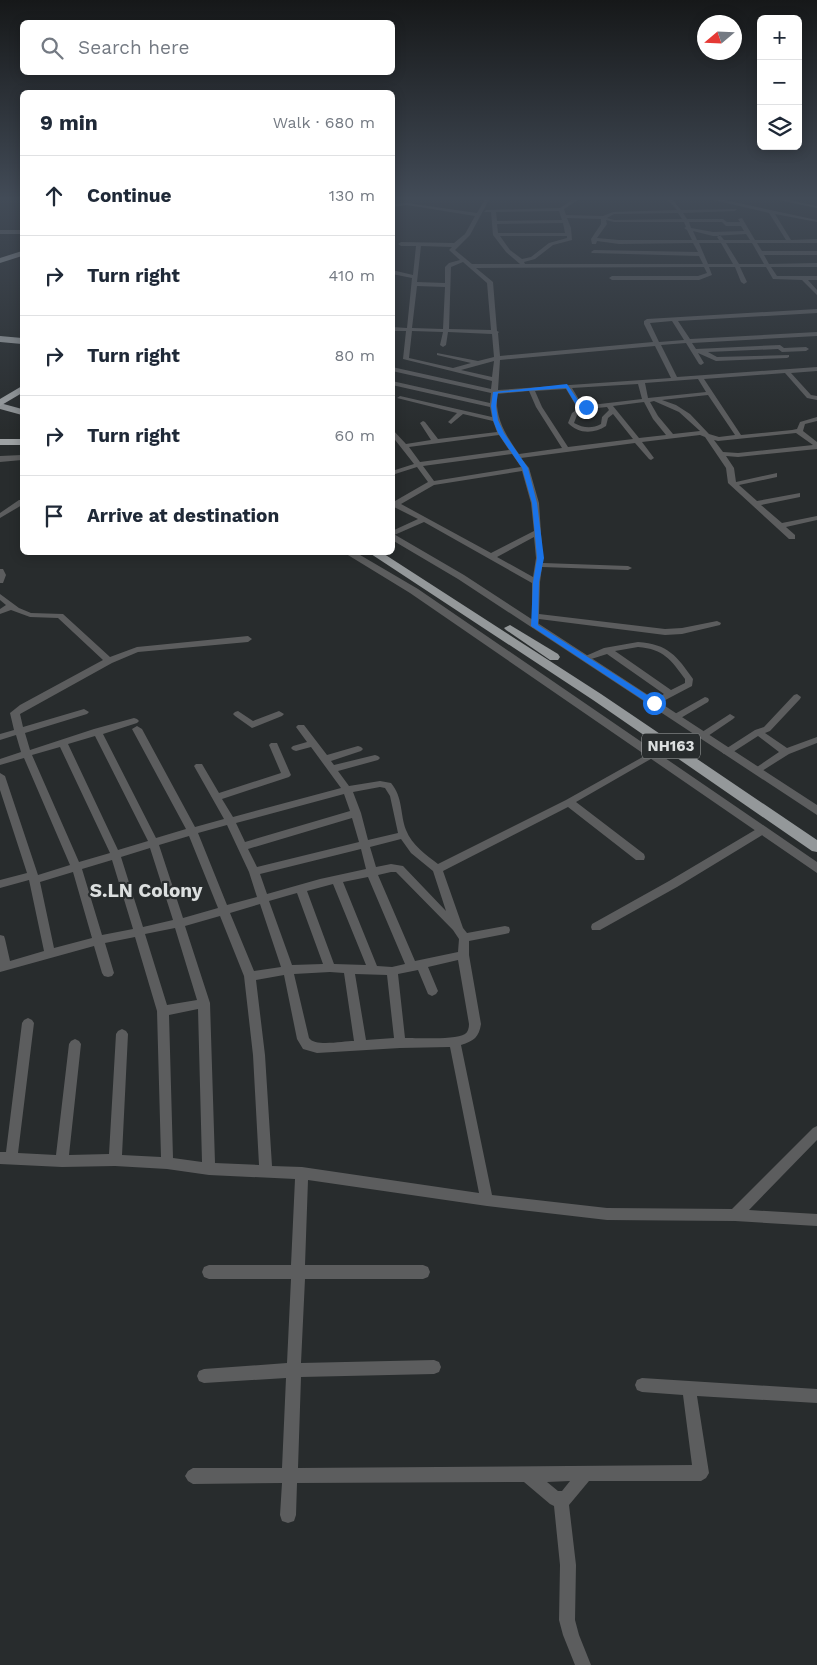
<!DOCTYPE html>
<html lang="en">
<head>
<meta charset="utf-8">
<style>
  body { margin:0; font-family:"Work Sans",sans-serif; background:#f6f6f7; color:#1f2937 }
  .controls { position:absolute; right:15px; top:15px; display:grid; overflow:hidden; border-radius:8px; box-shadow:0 2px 12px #0003 }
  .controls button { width:45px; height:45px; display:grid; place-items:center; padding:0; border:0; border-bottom:1px solid #e0e1e3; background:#fff; color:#1f2937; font:25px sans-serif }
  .compass { position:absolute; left:697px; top:15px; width:45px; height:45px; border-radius:50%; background:#fff; box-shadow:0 2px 12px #0003; rotate:251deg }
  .stop { position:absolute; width:15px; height:15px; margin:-11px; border:4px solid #1a73e8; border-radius:50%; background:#fff }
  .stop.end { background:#1a73e8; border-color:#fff; box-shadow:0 1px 5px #0008 }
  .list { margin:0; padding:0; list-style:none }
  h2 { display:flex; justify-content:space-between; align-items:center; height:65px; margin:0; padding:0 20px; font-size:21px }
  h2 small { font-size:16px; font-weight:400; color:#747a83 }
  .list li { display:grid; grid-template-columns:32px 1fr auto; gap:15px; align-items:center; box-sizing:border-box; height:80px; padding:0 20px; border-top:1px solid #e0e1e3 }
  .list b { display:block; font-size:19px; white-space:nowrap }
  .list em { font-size:16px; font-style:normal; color:#747a83 }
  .icon { flex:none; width:28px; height:28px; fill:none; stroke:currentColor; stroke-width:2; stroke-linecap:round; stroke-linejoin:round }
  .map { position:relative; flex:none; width:817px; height:1665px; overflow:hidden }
  .search { position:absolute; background:#fff; box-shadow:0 2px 12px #0003; left:20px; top:20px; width:375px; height:55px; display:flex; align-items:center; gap:12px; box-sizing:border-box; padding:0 18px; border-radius:8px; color:#747a83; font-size:19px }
  .panel { position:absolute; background:#fff; box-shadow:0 2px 12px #0003; left:20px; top:90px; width:375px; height:465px; border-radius:8px }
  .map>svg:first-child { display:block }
</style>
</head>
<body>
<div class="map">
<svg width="817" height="1665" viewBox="0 0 817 1665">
  <rect width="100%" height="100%" fill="#282c2d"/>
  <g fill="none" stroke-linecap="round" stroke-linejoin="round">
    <!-- minor -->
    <g fill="#5c5d5e" fill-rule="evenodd">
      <path d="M486,198H490L470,235L455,250L472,264H520L506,252L493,235L491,212H484L486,210L560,208L575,198H581L564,209L566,215L603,216L613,212L677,210L666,198H671L681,210L737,209L735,211L683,213L687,219H723L727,222H740L738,219L742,218L755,240H786L769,213L705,198H715L817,220V222L775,214L791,240L817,239V243H757L762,251H817V255H764L769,264L817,263V267H771L777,276H817V280H808L817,290V295L802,280L773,279L766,267H740L747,282L744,284L741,282L735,267H709L712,275L699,280H612L609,278L612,276H698L707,273L704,267L476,268L493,282L497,331L499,332L498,333L500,356L653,342L644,324V321L647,319L817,309V313L678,321L690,339L817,332V336L692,343L696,349L780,345L784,348L806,347L809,349L806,351L782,352L778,349L708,352L717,357L789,355V357L787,358L716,361L698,353L704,363L701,365L699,364L686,343L661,345L677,377L817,367V371L791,373L811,395L817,396V400L807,398L785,373L704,379L741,435L792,430L797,429L800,422L817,417V421L805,424L803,431L817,442V449L738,457L726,456L734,468L736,482L777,473V477L739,485L757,501L800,493V497L761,505L782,523L817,516V520L786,527L795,535V539H789L728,483L726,468L705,437L700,435L642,442L654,458L651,460L649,459L635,443L521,458L529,468L539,503L543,563L628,566L632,568L628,570L542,567L540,582L539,614L665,629L682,628L717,621L721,623L720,625L682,634L665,635L539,619L538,628H532V583L424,522L392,536V531L418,519L392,506V500L395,501L428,482L417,467L392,475V471L414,464L392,436V429L406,444L431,440L420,423L423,421L425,422L438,439L497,432L493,421L463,414L451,424L448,422L457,413L397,398L400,396L492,417L490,407L392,385V381L490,403L491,393L392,371V367L491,389L492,381L403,359L406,331H392V327L407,328L412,278L392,274V270L413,275L416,246H401L398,244L401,242L454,243L465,234L475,216L407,205L392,207V204L407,203L477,213ZM559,211L562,220L497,221L496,212ZM678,213L682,219L614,220L607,218L614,214ZM567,218L601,219V224L591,239L592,244H596L597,241L619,244L693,243L698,252L594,250L591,252L592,253L699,256L703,264H525L524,262L535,259L553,245L572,240L571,228ZM606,220L614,222H684L686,227L684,228L687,230L692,240H619L597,238L607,224ZM689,222H722L726,226H741L744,231L713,232L691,228ZM563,223L565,233H498L497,224ZM693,231L713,236L746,234L750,240H724L720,235L717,237L719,240H697ZM500,236H567V238L549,243L531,257L522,259L510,250ZM699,243H721L733,264H708ZM726,243H752L764,264H739ZM421,246L452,247L449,250L460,260L449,263L445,267V283L417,282ZM463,262L487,283L491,330L449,329L451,267ZM417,286L445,287L443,329L412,328ZM672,321L684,340L659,342L650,323ZM412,331L443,332L440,345L443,347L446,345L448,332L492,334L494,357L478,361L437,353V355L471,363L453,368L409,358ZM655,346L671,378L498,390L500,360ZM494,361L492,377L461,370ZM698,379L706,392L648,398L645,383ZM638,384L642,399L583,406L572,388ZM566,389L578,409L572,413L568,423C578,434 594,434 606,426L608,418L613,414L633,439L568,447L542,407L535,391ZM529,391L536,407L562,448L519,454C505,434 495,418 497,394ZM708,395L735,435L719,437L709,434L690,414L676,405L662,400ZM654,401L679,412L700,431L673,434L658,416L650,402ZM644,402L653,419L666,435L639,438L613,406ZM607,407L609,410L602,417L601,424C592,429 583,428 574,423L577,415L588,409ZM796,433L813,445L738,453L723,452L714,440L718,441ZM499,435L509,450L420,462L409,447ZM512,454L521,467L434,481L423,466ZM522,471L531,503L534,531L491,553L401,504L434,485ZM534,537L536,558L533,577L497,557Z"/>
      <path d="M769,198H779L817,206V208Z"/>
      <path d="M392,290L395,291V293L392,294Z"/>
      <path d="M19,500H22V505L0,518V513Z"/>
      <path d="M0,569H3L6,575L3,583H0Z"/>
      <path d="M0,594L19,608L31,613L63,614L110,657L137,647L248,636L252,639L248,642L138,652L112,663L20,714L23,727L84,709L89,712L87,714L25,733L30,750L94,729L134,718L137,719L139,721L137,723L103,734L156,838L186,829L132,729L137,726L142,729L195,827L224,819L194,766L196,764H202L219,793L281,773L269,745L271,743H277L291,775L289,777L222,799L233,817L341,788L311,747L296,751L293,750L291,748L293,746L307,742L296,727L298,725H304L327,755L358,746L361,747L363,749L361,751L331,761L334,765L375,755L378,756L380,758L378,760L338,771L349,786L380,781L391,783C403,797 400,814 406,830C412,845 426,855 438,864L566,800L648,754H654L656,756L576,802L644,854L645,857L644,860H636L568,807L443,871L463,928L467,933L505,926L509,927L510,930L509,933L505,934L469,941V955L481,1024C479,1037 474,1041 461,1045L492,1195L607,1208L732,1209L813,1128L817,1126V1140L749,1210L817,1214V1226L735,1221L607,1220L487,1206L308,1180L305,1265H423L428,1267L430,1272L428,1277L423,1279H305L301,1363L434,1360L439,1362L441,1367L439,1372L434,1374L301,1377L298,1468L692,1465L683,1395L642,1392L637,1390L635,1385L637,1380L642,1378L817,1389V1403L697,1396L709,1473L706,1478L701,1481H589L569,1505L576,1565L575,1620L579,1635L591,1665H575L563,1635L559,1620L560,1565L554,1506L550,1504L524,1482L297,1483L296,1515L294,1521L288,1523L282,1521L280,1515L282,1483L193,1484L188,1481L185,1476L188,1471L193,1468H282L286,1378L204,1383L199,1381L197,1376L199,1371L204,1369L287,1363L291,1279H209L204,1277L202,1272L204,1267L209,1265H291L295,1179L209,1175L167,1169L115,1166L62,1167L0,1164V1152H6L22,1023L24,1020L28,1018L32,1020L34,1023L18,1153L56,1155L69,1044L71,1041L75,1039L79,1041L81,1044L69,1155L109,1154L116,1034L118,1031L122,1029L126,1031L128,1034L122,1155L161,1157L157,1011L135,937L105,943L114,973L112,976L108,977L104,976L102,973L94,946L0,972V935L4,936L5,939L10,961L44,951L29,880L0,888V880L27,873L0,790V773L5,776L38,875L70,865L24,758L0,765V759L21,752L16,735L0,740V734L14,730L10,713L20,705L103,660L58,618L30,617L11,610L0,614V609L6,605L0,600ZM95,736L148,841L118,850L68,744ZM60,747L110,853L79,862L32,755ZM380,787L385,788L390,796L398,833L368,840L361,813L353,792ZM344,794L350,811L245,842L236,823ZM352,818L359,842L257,867L248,849ZM227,825L249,872L257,897L227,905L198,833ZM189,836L218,908L183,918L159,845ZM401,839L411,853L433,871L446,911L403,866L391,864L376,867L370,847ZM150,848L173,920L143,927L121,857ZM361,849L366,869L320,879L267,894L260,874ZM112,860L133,929L102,935L82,869ZM73,872L92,938L54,948L40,882ZM391,872H396L453,930L459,939L458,952L415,961L378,875ZM368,877L405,964L392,967L377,966L343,882ZM333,884L366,965L334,964L307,891ZM297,893L323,964L292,965L269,901ZM260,904L281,967L254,971L230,913ZM220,916L244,976L253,1055L259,1165L215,1163L210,1003L185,926ZM175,928L197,1000L167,1005L145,934ZM458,960L469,1024C469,1028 468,1032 465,1034C455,1040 418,1038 405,1038L398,974L418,970L428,994L432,996L436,994L438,991L428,967ZM330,972L344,973L354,1041C343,1041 315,1047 309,1038L294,974ZM355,974L387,975L394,1038L366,1040ZM284,975L297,1039L303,1049L317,1053L400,1048L450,1047L479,1193L302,1167L272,1166L265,1055L256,980ZM198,1009L202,1162L173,1158L169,1015ZM570,1481L562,1491H558L547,1482Z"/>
      <path d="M638,642C668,644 677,656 693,679L692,686L654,706L650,703L651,701L664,694L607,654L585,661L581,658L604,648ZM638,647C664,649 671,660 685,679V683L671,690L615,651Z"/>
      <path d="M797,694L801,697L800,699L770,731L765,733L787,748L817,737V743L789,754L757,774L752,771L754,769L779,752L758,736L730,754H724L722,752L724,750L755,730L764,727L794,695Z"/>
      <path d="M705,697L708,698L709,700L708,702L679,719H673L671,717L673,715Z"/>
      <path d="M238,711L253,721L279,711L284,714L282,716L252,728L235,716L233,714L235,712Z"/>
      <path d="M730,714L735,717L733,719L705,738H699L697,736L699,734Z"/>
      <path d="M760,827L764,828L765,831L764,834L677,887L600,930H592L591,927L592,924L669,881Z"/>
    </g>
    <!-- tertiary -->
    <g fill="#5c5d5e" fill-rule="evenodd">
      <path d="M22,455V460L0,462V456Z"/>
      <path d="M392,533L464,575L817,805V815L458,579L392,540Z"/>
      <path d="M343,552H355L418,589L817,862V873L410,593Z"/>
    </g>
    <!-- secondary -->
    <rect fill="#77797b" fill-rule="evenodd" x="0" y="230" width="22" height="4"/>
    <!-- trunk -->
    <g fill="#94989a" fill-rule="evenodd">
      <path d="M0,403L22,409V415L0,409Z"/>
      <path d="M368,552H381L601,694L817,840V852L812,851L593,700Z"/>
      <path d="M510,625L558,654L560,657L558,660H550L506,630L504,628Z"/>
    </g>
    <!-- motorway -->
    <g fill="#9ea2a4" fill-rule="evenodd">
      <path d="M22,251V256L0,263V258Z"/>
      <path d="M0,336L22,338V344L0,342Z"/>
      <path d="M22,386V393L0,406V399Z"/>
      <rect x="0" y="439" width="22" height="6"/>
    </g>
  </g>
  <!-- sky -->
  <linearGradient id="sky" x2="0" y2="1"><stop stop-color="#161819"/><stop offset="0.46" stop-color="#424b57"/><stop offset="1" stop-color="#424b57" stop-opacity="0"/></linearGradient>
  <rect width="817" height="431" fill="url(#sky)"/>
  <!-- route -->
  <path fill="#1a73e8" d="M567,384L582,406H588V408L579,410L566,388L498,393L496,406L498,420L504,433L528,468L537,503L544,558L539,582L538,625L656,701V705H651L531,626L533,582L537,558L532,503L522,468L498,433L493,420L491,406L493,392Z"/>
  <g text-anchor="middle" stroke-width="4.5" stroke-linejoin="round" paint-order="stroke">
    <!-- shield labels -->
    <rect fill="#282c2d" stroke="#a6a9aa" stroke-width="1" x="642" y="733.5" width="58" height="25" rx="4"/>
    <g font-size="15" font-weight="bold" fill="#dcdfdf">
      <text x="671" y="751">NH163</text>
    </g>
    <!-- quarter labels -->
    <g font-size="19" font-weight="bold" fill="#dcdfdf" stroke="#282c2d">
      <text x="146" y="897">S.LN Colony</text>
    </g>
  </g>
</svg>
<div class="controls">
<button>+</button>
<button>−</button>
<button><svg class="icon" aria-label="layers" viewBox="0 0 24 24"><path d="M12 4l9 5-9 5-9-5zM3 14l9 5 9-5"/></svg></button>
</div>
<svg class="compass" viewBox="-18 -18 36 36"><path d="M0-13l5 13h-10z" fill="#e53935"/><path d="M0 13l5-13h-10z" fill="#747a83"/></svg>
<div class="stop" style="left:654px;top:703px"></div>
<div class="stop end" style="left:586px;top:407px"></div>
<div class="search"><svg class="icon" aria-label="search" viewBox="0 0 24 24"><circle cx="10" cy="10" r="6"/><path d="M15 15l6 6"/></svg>Search here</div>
<section class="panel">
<h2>9 min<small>Walk · 680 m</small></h2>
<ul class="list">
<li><svg class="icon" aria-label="ahead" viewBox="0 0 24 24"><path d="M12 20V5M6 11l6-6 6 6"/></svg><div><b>Continue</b></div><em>130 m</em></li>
<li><svg class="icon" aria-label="right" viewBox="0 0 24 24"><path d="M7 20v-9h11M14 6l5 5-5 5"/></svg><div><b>Turn right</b></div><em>410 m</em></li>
<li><svg class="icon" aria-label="right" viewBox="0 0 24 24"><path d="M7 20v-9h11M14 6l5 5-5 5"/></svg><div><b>Turn right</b></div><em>80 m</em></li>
<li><svg class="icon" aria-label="right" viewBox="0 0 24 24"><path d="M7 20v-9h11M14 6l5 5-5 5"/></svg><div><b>Turn right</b></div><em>60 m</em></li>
<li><svg class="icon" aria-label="arrive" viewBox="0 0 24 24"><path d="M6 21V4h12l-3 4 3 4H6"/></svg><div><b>Arrive at destination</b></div></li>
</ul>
</section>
</div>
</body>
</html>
